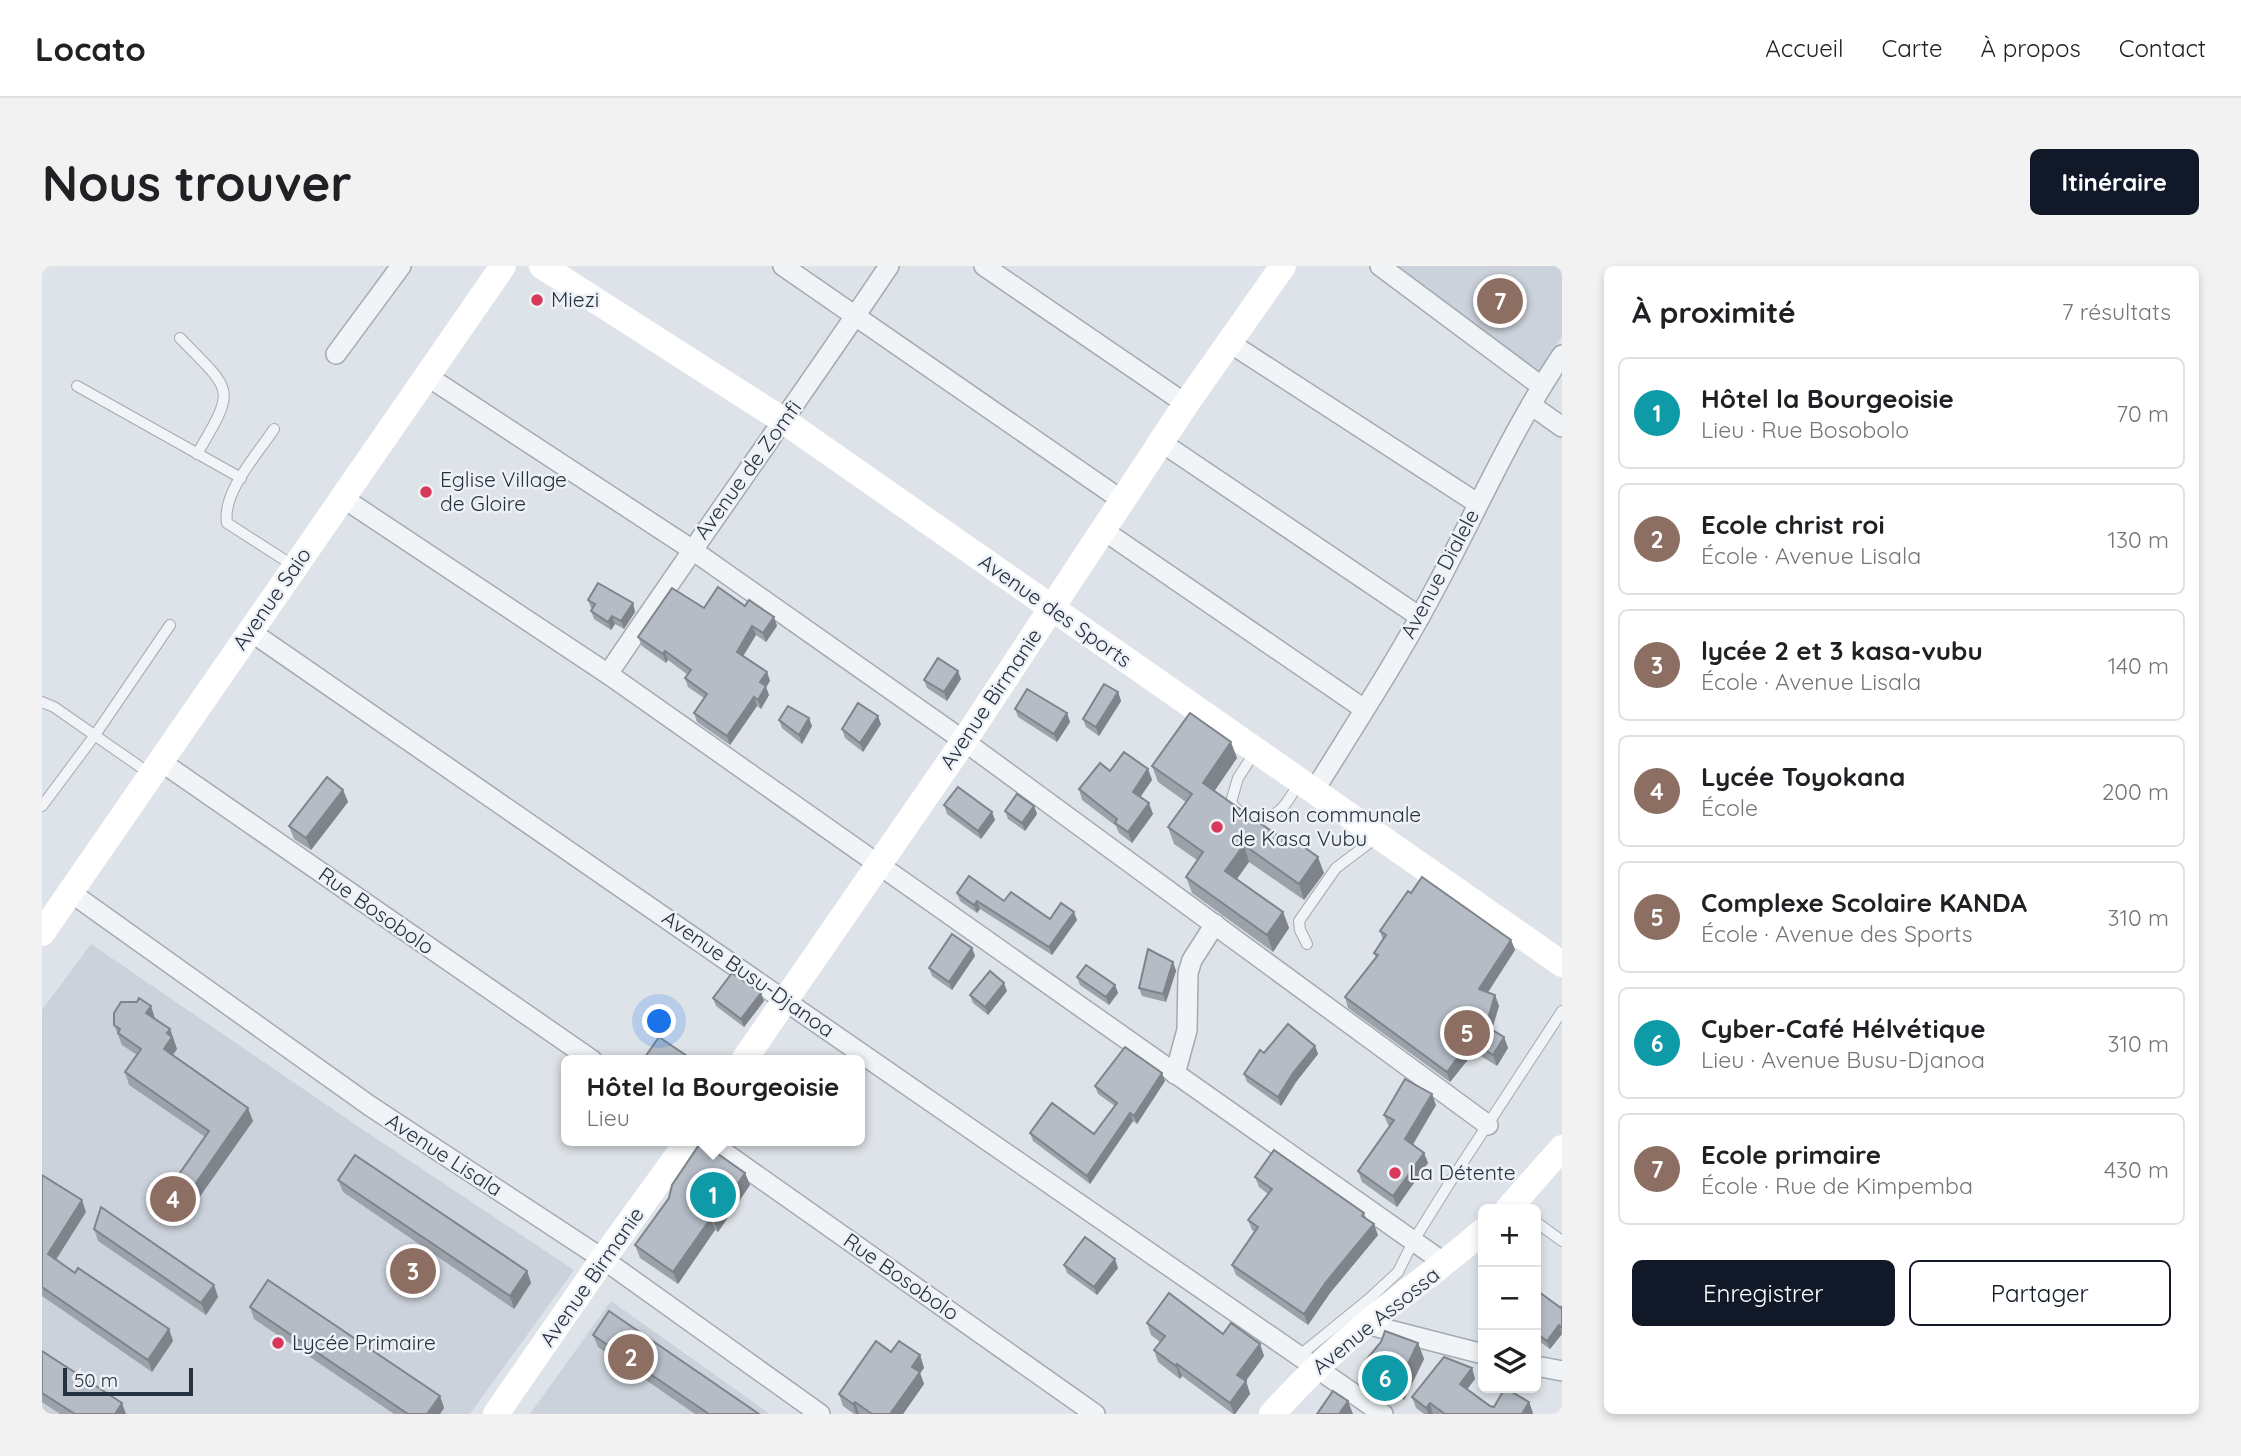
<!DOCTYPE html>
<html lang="fr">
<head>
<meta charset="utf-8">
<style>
  body { margin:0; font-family:Quicksand,sans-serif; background:#f2f2f2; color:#202124 }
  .controls { position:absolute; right:21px; bottom:21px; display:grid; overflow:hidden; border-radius:10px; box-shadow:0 4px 10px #0003 }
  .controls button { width:63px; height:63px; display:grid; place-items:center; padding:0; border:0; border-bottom:2px solid #e0e0e0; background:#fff; color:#202124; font:35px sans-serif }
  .scale { position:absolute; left:21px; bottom:18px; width:130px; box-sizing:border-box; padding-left:7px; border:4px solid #263141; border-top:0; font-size:19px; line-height:24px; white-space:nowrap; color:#263141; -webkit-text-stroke:5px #eef2f6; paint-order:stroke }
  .you { position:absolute; left:618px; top:756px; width:24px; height:24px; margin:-18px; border:5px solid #fff; border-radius:50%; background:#1a73e8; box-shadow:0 0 0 10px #1a73e833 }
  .badge { display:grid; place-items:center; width:46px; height:46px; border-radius:50%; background:#111827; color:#fff; font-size:23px; font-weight:700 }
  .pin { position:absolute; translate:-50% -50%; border:4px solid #fff; box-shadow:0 2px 7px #0006 }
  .popup { position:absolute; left:519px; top:789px; width:304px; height:91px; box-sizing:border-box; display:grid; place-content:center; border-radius:10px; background:#fff; filter:drop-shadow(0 2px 5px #0005); font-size:23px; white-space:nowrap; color:#757577 }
  .popup b { font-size:26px; color:#202124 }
  .popup::after { content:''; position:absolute; left:50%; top:100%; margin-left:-14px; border:14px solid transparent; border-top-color:#fff }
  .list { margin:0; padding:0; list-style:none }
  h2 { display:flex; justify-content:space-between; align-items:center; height:91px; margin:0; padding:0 28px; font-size:30px }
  h2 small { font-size:23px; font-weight:400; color:#757577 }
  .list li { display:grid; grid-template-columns:46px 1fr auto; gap:21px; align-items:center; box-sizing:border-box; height:112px; margin:0 14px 14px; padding:0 14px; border:2px solid #e0e0e0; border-radius:10px }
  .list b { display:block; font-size:26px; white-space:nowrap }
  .list p { margin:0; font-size:23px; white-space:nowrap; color:#757577 }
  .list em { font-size:23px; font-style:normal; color:#757577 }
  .actions { display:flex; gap:14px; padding:21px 28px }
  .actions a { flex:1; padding:16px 0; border:2px solid #111827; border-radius:10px; text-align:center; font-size:24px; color:#111827 }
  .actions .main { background:#111827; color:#fff }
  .icon { flex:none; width:38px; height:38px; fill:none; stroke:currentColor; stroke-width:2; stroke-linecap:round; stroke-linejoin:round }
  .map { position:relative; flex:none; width:1520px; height:1148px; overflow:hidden; border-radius:10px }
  header { display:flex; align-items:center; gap:42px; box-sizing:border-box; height:98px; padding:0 35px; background:#fff; border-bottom:2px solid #e0e0e0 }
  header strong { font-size:33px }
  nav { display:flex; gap:38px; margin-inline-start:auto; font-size:24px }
  .intro { display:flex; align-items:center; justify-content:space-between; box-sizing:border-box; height:168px; padding:0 42px }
  h1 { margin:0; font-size:49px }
  .button { padding:18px 32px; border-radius:10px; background:#111827; color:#fff; font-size:24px; font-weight:700 }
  main { display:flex; gap:42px; padding:0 42px }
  aside { flex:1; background:#fff; border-radius:10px; box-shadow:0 4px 10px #0003 }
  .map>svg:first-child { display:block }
</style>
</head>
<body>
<header>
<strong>Locato</strong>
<nav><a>Accueil</a><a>Carte</a><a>À propos</a><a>Contact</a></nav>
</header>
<div class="intro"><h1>Nous trouver</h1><a class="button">Itinéraire</a></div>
<main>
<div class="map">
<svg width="1520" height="1148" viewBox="0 0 1520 1148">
  <rect width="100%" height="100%" fill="#dee3e9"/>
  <!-- built -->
  <g fill="#ccd2db">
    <path d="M1351,0H1520V70L1493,110Z"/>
    <path d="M49,678L314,859L532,1004L428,1148H0V744Z"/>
    <path d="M569,1035L728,1148H488Z"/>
  </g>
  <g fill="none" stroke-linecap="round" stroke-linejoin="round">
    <!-- lane casing -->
    <g stroke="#a3aab3" stroke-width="12">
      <g id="lane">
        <path d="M138,72C191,127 195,120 155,188"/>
        <path d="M35,120L199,212"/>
        <path d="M232,163C215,189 180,226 185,257L252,300"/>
        <path d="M0,436L12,441L107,507"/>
        <path d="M1213,486L1196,512L1189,536C1199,553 1222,558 1238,544C1246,537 1252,524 1258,516"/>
        <path d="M0,540L53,469L128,359"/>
        <path d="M1265,678L1258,664L1257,655L1294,602L1335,571"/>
        <path d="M1494,956L1520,975"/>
        <path d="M1257,1090L1327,1033L1356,1006L1372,974L1410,913L1520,745"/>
      </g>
    </g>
    <!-- street casing -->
    <g stroke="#a3aab3" stroke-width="22">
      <g id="street">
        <path d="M741,0L1081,235"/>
        <path d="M942,0L1144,138"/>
        <path d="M1338,0L1499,120"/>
        <path d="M1188,77L1435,237"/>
        <path d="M294,88L359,0"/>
        <path d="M385,110L649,283L922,475L1446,859"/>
        <path d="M1489,139L1520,161"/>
        <path d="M1119,176L1378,351"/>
        <path d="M301,232L566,408L1404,998"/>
        <path d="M1061,264L1322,443"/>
        <path d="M208,365L1341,1148"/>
        <path d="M566,408C658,271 755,137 847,0"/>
        <path d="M118,495L550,794"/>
        <path d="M1272,525C1314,457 1358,390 1395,319C1436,242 1471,162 1520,89"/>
        <path d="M28,626L328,840L561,993L778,1148"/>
        <path d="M1133,808L1145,764L1146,707L1150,694L1173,658"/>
        <path d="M666,875L1053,1148"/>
        <path d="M1324,1058L1441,1088"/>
        <path d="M1494,1100L1520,1105"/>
      </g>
    </g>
    <!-- lane -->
    <use href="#lane" stroke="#f1f4f7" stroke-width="10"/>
    <!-- street -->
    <use href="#street" stroke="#f1f4f7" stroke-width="19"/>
    <!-- secondary -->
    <g stroke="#fff" stroke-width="26">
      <path d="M500,0L742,155L1520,698"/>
      <path d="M0,667L461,0"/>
      <path d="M702,794L922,475L1144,138L1241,0"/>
      <path d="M1466,943L1520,882"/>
      <path d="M454,1148L561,993L646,875"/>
      <path d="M1230,1148C1259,1116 1290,1086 1323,1059C1362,1027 1403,998 1441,965"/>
    </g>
  </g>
  <!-- wall -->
  <g fill="#9ca2aa">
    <path d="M546,334L591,337L593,346L582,363L573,358L569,364L552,353L549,345L550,343L549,342Z"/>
    <path d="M703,340L732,351L735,360L724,376L714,369L701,390L725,406L728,415L724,421L727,429L719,443L715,440L688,479L655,456L652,447L662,432L646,421L643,412L646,409L626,394L624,397L600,380L596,371L662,342Z"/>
    <path d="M919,413L905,435L885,422L882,414Z"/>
    <path d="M1076,426L1079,435L1057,470L1044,461L1041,453Z"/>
    <path d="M973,443L1025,447L1028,456L1015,476L976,451Z"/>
    <path d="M737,454L770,460L760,478L740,462Z"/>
    <path d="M839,458L821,486L803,472L800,463Z"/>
    <path d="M1195,492L1172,525L1282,607L1262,634L1207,596L1195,613L1241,646L1247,662L1231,686L1150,627L1144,611L1155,594L1132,578L1126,561L1144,536L1116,516L1110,500Z"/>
    <path d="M1106,503L1110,514L1098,531L1111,548L1090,577L1077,567L1074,560L1040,534L1037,523L1068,505Z"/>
    <path d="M301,524L306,536L269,584L252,573L247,560Z"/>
    <path d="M902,539L953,554L939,573L905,548Z"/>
    <path d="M992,540L995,548L983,565L966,553L963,545Z"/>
    <path d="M915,627L962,635L1008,653L1035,654L1010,689L938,643L935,647L918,635Z"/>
    <path d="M1338,665L1469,674L1473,684L1446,726L1453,729L1457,740L1450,763L1462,771L1466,782L1455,800L1432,786L1408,816L1306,742L1303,731L1334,692L1332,687L1341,674Z"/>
    <path d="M930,682L933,690L910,724L890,710L887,702Z"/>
    <path d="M1131,696L1134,705L1124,736L1100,730L1097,722Z"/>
    <path d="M1035,711L1073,719L1076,727L1067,739L1038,719Z"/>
    <path d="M965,725L946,749L931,737L928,729Z"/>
    <path d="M719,727L722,735L702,761L674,740L671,732Z"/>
    <path d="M109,740L113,753L128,763L135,783L130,789L211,855L142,953L127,942L122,930L163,871L87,819L83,806L95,789L80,779L72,759Z"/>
    <path d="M1273,780L1276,788L1254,816L1239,840L1205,816L1202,808L1222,787Z"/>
    <path d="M1120,807L1123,815L1095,858L1091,855L1048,918L991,875L988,867L1052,868L1073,840L1056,828L1053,820Z"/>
    <path d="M1394,839L1371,879L1382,887L1386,897L1355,941L1320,916L1316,905L1348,860L1346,859L1342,849Z"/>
    <path d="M703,907L708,919L676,966L673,964L636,1018L598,992L593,979Z"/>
    <path d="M0,909L44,946L14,993L33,1007L127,1063L131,1075L110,1106L0,1030Z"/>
    <path d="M1213,911L1322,947L1324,952L1336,969L1288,1027L1266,1059L1194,1009L1190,999L1213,966L1210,964L1206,954L1226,928L1217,921Z"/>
    <path d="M296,914L485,1005L489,1017L472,1043L301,926Z"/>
    <path d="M52,963L172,1019L176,1031L164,1049L56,975Z"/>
    <path d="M1022,999L1076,1002L1055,1029L1025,1007Z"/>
    <path d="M1494,1030L1519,1042L1520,1040V1068L1508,1083L1494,1073Z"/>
    <path d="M208,1041L398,1130L402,1142L398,1148H352L212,1053Z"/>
    <path d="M1105,1057L1181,1068L1218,1078L1222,1090L1204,1115L1208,1128L1193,1148H1191L1140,1110L1138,1113L1116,1096L1112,1084L1118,1076L1109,1069Z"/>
    <path d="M551,1069L717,1148H653L556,1081Z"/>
    <path d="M1376,1077L1382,1093L1362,1134L1330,1111L1324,1094Z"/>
    <path d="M0,1085L84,1148H18L0,1136Z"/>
    <path d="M849,1086L878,1089L882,1102L878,1107L882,1118L861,1148H812L801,1140L797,1128Z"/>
    <path d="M1430,1102L1433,1113L1425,1123L1448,1140L1452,1141L1487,1136L1491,1147L1490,1148H1382L1374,1142L1370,1131Z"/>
  </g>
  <!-- shaded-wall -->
  <g fill="#7f848b">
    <path d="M591,337L593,346L582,363L579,355Z"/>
    <path d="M570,350L573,358L569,364L566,356Z"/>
    <path d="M732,351L735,360L724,376L721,367Z"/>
    <path d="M710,360L714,369L698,395L695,386Z"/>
    <path d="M623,385L626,394L624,397L621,388Z"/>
    <path d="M916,405L919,413L905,435L902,426Z"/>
    <path d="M725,406L728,415L724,421L727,429L719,443L716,434L718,416Z"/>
    <path d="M1076,426L1079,435L1057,470L1054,461Z"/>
    <path d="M712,431L715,440L688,479L685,470Z"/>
    <path d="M1025,447L1028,456L1015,476L1012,468Z"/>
    <path d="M836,450L839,458L821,486L818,477Z"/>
    <path d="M767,452L770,460L760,478L757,469Z"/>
    <path d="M1189,476L1195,492L1167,533L1161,517Z"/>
    <path d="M1106,503L1110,514L1095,536L1091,526Z"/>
    <path d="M301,524L306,536L269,584L264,572Z"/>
    <path d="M1107,537L1111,548L1090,577L1086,566Z"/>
    <path d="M992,540L995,548L983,565L980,557Z"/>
    <path d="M950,546L953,554L939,573L936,565Z"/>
    <path d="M1202,579L1207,596L1189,621L1183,605Z"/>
    <path d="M1276,591L1282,607L1262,634L1257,618Z"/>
    <path d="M935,635L938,643L935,647L932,639Z"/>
    <path d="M1032,646L1035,654L1010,689L1007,681Z"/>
    <path d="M1241,646L1247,662L1231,686L1225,669Z"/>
    <path d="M1469,674L1473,684L1441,734L1437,723Z"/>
    <path d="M930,682L933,690L910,724L907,716Z"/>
    <path d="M1131,696L1134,705L1124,736L1121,728Z"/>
    <path d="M962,717L965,725L946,749L943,741Z"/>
    <path d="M1073,719L1076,727L1067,739L1064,731Z"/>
    <path d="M719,727L722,735L702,761L699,753Z"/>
    <path d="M1453,729L1457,740L1448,770L1444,760Z"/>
    <path d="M109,740L113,753L108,759L104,747Z"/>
    <path d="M128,763L135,783L126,796L122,783L125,767Z"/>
    <path d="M1462,771L1466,782L1455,800L1451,789Z"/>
    <path d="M1428,775L1432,786L1408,816L1405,806Z"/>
    <path d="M1273,780L1276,788L1254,816L1239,840L1236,831L1251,807Z"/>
    <path d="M1120,807L1123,815L1095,858L1092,850Z"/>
    <path d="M1390,828L1394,839L1367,884L1363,873Z"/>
    <path d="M206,842L211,855L142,953L138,940Z"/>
    <path d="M1088,847L1091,855L1048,918L1045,910Z"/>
    <path d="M1382,887L1386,897L1355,941L1351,930Z"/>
    <path d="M703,907L708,919L676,966L671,954Z"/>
    <path d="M40,934L44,946L10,1000L6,988Z"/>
    <path d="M669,952L673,964L636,1018L631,1006Z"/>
    <path d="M1332,958L1336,969L1288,1027L1266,1059L1262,1048L1284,1016Z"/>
    <path d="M1073,993L1076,1002L1055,1029L1052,1021Z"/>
    <path d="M485,1005L489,1017L472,1043L468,1030Z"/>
    <path d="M172,1019L176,1031L164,1049L159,1037Z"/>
    <path d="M1517,1059L1520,1068L1508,1083L1505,1075Z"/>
    <path d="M127,1063L131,1075L110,1106L106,1094Z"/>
    <path d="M1376,1077L1382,1093L1362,1134L1356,1118Z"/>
    <path d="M1218,1078L1222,1090L1199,1121L1195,1109Z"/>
    <path d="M878,1089L882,1102L878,1107L882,1118L861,1148H848L870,1101Z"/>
    <path d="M1135,1098L1140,1110L1138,1113L1134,1100Z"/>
    <path d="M1430,1102L1433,1113L1421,1129L1418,1118Z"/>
    <path d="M1204,1115L1208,1128L1193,1148H1192L1188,1137Z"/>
    <path d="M398,1130L402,1142L398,1148H385Z"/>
    <path d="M1306,1135L1311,1148H1297Z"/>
    <path d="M813,1136L817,1148H814L811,1138Z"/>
    <path d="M1487,1136L1491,1147L1490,1148H1480Z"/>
    <path d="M80,1137L84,1148H73Z"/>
    <path d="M1388,1137L1391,1148H1386L1384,1142Z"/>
  </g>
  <!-- building -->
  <g fill="#b5bcc6" stroke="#7f848b" stroke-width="2">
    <path d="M556,317L591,337L579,355L570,350L566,356L549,345L553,338L546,334Z"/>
    <path d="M676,321L703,340L707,334L732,351L721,367L710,360L695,386L725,406L718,416L724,420L716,434L712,431L685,470L652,447L665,428L643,412L649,404L623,385L621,388L596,371L630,322L662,342Z"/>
    <path d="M896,392L916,405L902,426L882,414Z"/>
    <path d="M1062,418L1076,426L1054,461L1041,453Z"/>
    <path d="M985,423L1025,447L1012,468L973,443Z"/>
    <path d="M816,437L836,450L818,477L800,463Z"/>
    <path d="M746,440L767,452L757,469L737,454Z"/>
    <path d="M1148,447L1189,476L1161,517L1245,576L1248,571L1276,591L1257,618L1202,579L1183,605L1241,646L1225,669L1144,611L1161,586L1126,561L1150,528L1110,500Z"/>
    <path d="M1082,486L1106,503L1091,526L1107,537L1086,566L1073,557L1075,553L1037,523L1058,497L1068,505Z"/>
    <path d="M285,511L301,524L264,572L247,560Z"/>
    <path d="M916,521L950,546L936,565L902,539Z"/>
    <path d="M975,528L992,540L980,557L963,545Z"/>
    <path d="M927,610L962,635L969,626L1008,653L1019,637L1032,646L1007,681L935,635L932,639L915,627Z"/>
    <path d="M1380,611L1469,674L1437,723L1453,729L1444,760L1462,771L1451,789L1428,775L1405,806L1303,731L1336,689L1332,687L1344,669L1338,665L1366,625L1369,627Z"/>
    <path d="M910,668L930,682L907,716L887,702Z"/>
    <path d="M1106,683L1131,696L1121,728L1097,722Z"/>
    <path d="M1044,699L1073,719L1064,731L1035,711Z"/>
    <path d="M948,705L962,717L943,741L928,729Z"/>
    <path d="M690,707L719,727L699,753L671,732Z"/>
    <path d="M97,732L109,740L104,747L128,763L125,767L130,771L122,783L206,842L138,940L122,930L167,865L83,806L99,783L76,767L78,763L72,759V747L79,736H95Z"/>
    <path d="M1246,758L1273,780L1251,807L1236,831L1202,808L1218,784L1222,787Z"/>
    <path d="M617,771L651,794H601Z"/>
    <path d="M1083,781L1120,807L1092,850L1088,847L1045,910L988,867L1010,837L1052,868L1075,837L1053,820Z"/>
    <path d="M1363,813L1390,828L1363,873L1382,887L1351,930L1316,905L1352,854L1342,849Z"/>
    <path d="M659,876L703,907L671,954L669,952L631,1006L593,979L627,932L630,919Z"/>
    <path d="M1232,884L1322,947L1320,950L1332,958L1284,1016L1262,1048L1190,999L1216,961L1206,954L1230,923L1213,911Z"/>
    <path d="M313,889L485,1005L468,1030L296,914Z"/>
    <path d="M0,909L40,934L6,988L33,1007L36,1002L127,1063L106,1094L0,1021Z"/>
    <path d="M59,941L172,1019L159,1037L52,963Z"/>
    <path d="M1043,971L1073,993L1052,1021L1022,999Z"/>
    <path d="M226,1014L398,1130L385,1148H366L208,1041Z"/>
    <path d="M1497,1026L1519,1042L1520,1040V1062L1517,1059L1505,1075L1494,1067V1030Z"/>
    <path d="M1127,1027L1181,1068L1189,1057L1218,1078L1195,1109L1204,1115L1188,1137L1135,1098L1134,1100L1112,1084L1123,1070L1105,1057Z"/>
    <path d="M567,1045L717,1148H667L551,1069Z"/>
    <path d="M1343,1065L1376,1077L1356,1118L1324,1094L1339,1076Z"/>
    <path d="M834,1075L849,1086L857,1075L878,1089L870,1101L878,1106L848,1148H830L813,1136L811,1138L797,1128Z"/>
    <path d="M0,1085L80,1137L73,1148H33L0,1127Z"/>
    <path d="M1402,1091L1430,1102L1418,1118L1448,1140L1452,1141L1463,1122L1487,1136L1480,1148H1403L1388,1137L1384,1142L1370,1131Z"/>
    <path d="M1291,1125L1306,1135L1297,1148H1275Z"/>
  </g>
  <!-- markers -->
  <g fill="#d8395a" stroke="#eef2f6" stroke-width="2.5">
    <circle cx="495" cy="34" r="7"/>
    <circle cx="384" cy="226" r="7"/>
    <circle cx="1175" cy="561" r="7"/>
    <circle cx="1353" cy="907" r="7"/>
    <circle cx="236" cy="1077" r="7"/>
  </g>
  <g text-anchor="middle" stroke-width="5" stroke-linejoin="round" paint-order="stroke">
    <!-- poi labels -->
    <g font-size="21" fill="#263141" stroke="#eef2f6" text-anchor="start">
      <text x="509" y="41">Miezi</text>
      <text x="398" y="221">Eglise Village<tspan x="398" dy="24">de Gloire</tspan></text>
      <text x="1189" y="556">Maison communale<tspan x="1189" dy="24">de Kasa Vubu</tspan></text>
      <text x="1367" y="914">La Détente</text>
      <text x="250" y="1084">Lycée Primaire</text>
    </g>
    <!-- street labels -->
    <g font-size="21" fill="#263141" stroke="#eef2f6">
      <text transform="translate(706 204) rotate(-54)" y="7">Avenue de Zomfi</text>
      <text transform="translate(1398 308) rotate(-62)" y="7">Avenue Dialele</text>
      <text transform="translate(230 333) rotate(-55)" y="7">Avenue Saio</text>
      <text transform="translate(1013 345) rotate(35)" y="7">Avenue des Sports</text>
      <text transform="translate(949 433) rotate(-56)" y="7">Avenue Birmanie</text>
      <text transform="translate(334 645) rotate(35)" y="7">Rue Bosobolo</text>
      <text transform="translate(706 708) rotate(35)" y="7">Avenue Busu-Djanoa</text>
      <text transform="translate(402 889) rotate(33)" y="7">Avenue Lisala</text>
      <text transform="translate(550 1011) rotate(-55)" y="7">Avenue Birmanie</text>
      <text transform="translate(859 1011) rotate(35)" y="7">Rue Bosobolo</text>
      <text transform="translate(1334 1055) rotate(-39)" y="7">Avenue Assossa</text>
    </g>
  </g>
</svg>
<div class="controls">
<button>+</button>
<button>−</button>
<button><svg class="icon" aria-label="layers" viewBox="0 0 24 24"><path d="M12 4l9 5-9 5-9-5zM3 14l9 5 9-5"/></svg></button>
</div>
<div class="scale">50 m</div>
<div class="you"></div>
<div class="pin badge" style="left:671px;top:929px;background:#0f9aa8">1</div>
<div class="popup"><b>Hôtel la Bourgeoisie</b>Lieu</div>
<div class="pin badge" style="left:589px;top:1091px;background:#8d6e63">2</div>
<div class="pin badge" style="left:371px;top:1005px;background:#8d6e63">3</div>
<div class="pin badge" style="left:131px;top:933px;background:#8d6e63">4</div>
<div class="pin badge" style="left:1425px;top:767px;background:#8d6e63">5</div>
<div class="pin badge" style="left:1343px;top:1112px;background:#0f9aa8">6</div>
<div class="pin badge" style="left:1458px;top:35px;background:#8d6e63">7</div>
</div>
<aside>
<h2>À proximité<small>7 résultats</small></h2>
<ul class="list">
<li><span class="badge" style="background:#0f9aa8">1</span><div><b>Hôtel la Bourgeoisie</b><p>Lieu · Rue Bosobolo</p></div><em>70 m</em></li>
<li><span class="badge" style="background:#8d6e63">2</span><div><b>Ecole christ roi</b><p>École · Avenue Lisala</p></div><em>130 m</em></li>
<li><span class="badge" style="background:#8d6e63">3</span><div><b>lycée 2 et 3 kasa-vubu</b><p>École · Avenue Lisala</p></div><em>140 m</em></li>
<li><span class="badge" style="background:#8d6e63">4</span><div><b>Lycée Toyokana</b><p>École</p></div><em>200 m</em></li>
<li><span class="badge" style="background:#8d6e63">5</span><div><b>Complexe Scolaire KANDA</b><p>École · Avenue des Sports</p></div><em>310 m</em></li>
<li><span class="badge" style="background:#0f9aa8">6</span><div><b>Cyber-Café Hélvétique</b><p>Lieu · Avenue Busu-Djanoa</p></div><em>310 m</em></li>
<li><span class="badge" style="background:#8d6e63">7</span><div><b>Ecole primaire</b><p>École · Rue de Kimpemba</p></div><em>430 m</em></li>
</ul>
<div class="actions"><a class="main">Enregistrer</a><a>Partager</a></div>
</aside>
</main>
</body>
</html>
